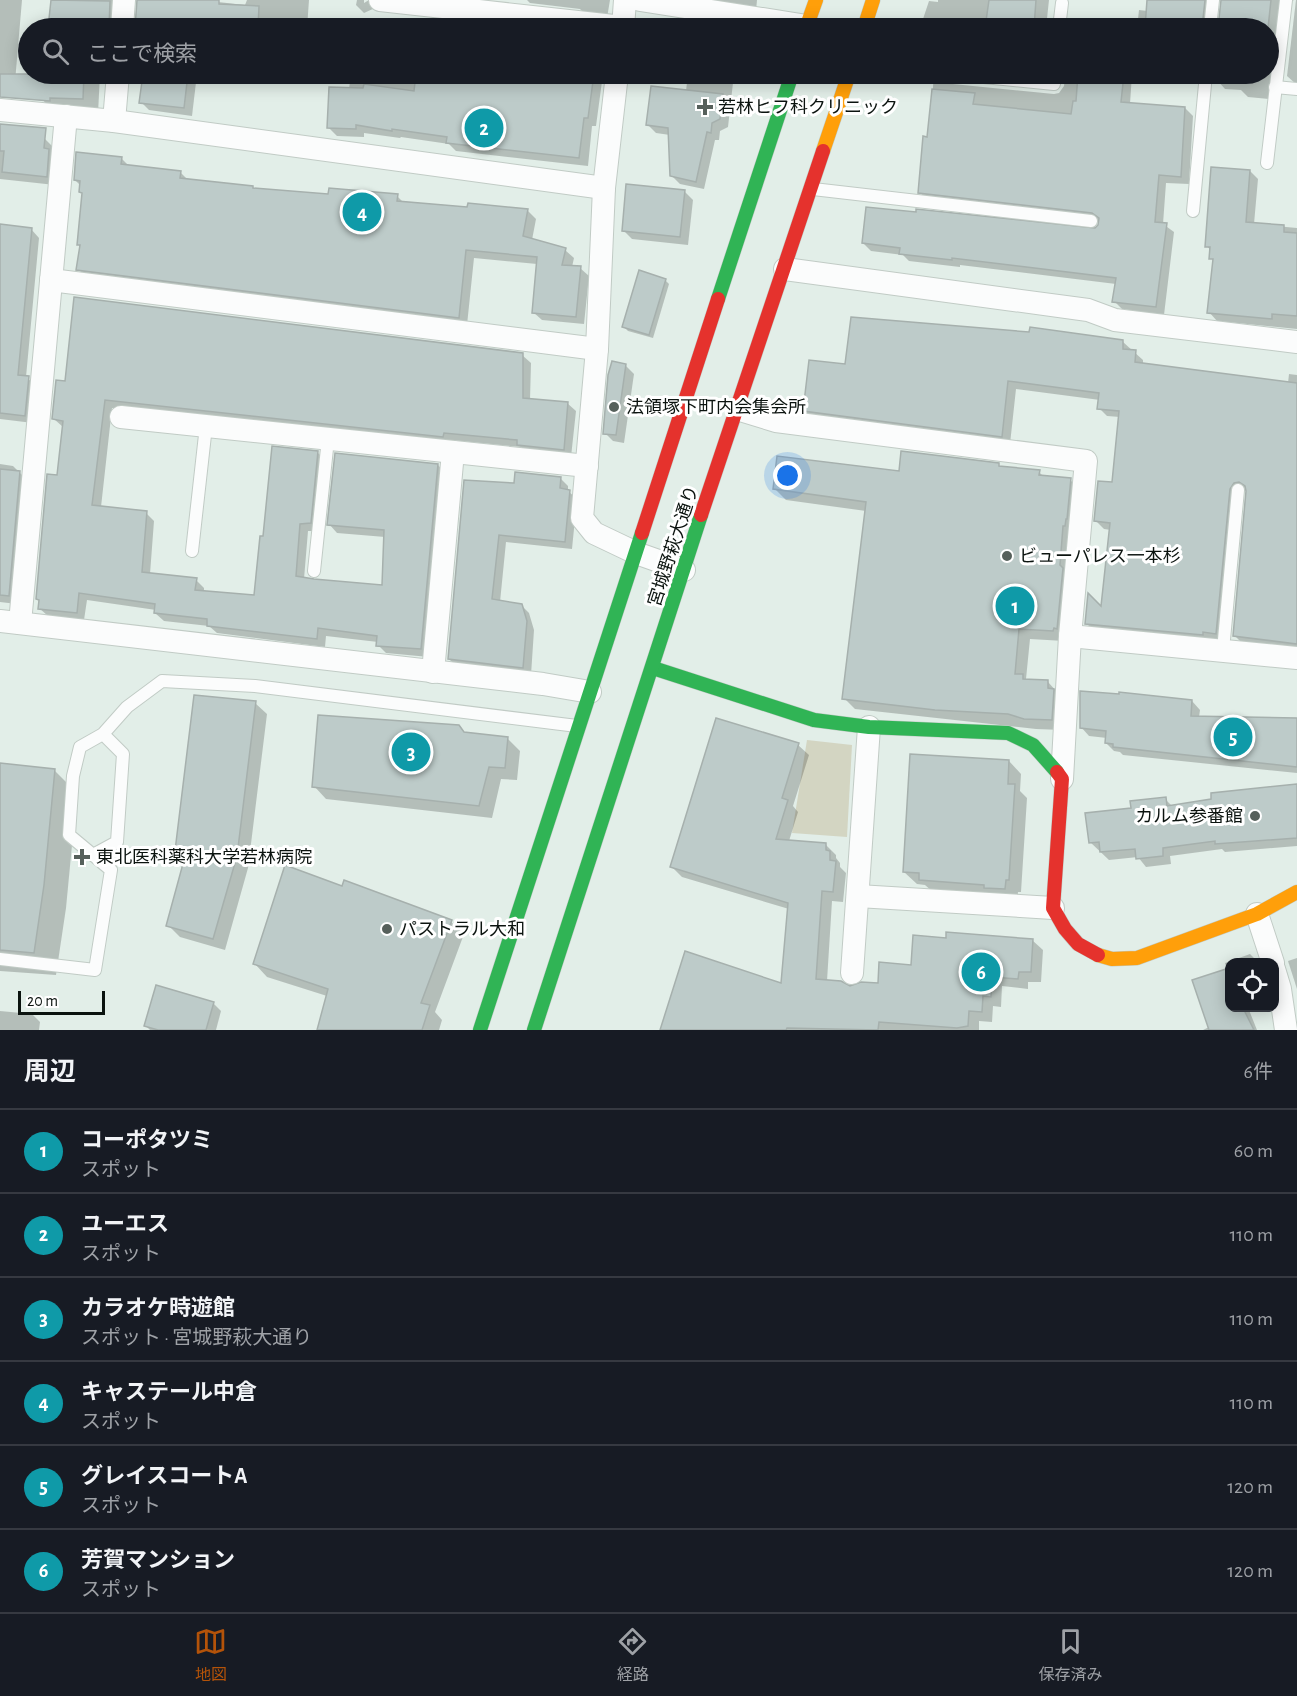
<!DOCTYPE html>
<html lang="ja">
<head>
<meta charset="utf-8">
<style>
  body { margin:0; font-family:"Alegreya Sans","Noto Sans JP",sans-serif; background:#242831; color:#f1f3f6 }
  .controls { position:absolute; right:18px; bottom:18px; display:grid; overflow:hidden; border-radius:12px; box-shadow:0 3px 15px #0003 }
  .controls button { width:54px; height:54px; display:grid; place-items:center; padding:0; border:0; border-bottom:2px solid #363941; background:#171b24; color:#f1f3f6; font:30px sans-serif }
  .scale { position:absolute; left:18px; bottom:15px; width:87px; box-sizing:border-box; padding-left:6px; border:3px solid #0b130f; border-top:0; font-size:16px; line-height:21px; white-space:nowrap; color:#0b130f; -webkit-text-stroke:4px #fff; paint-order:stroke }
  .you { position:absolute; left:788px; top:476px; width:21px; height:21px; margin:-15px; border:4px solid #fff; border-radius:50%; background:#1a73e8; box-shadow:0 0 0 9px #1a73e833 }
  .badge { display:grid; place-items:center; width:39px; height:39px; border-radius:50%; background:#b45309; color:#fff; font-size:20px; font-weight:700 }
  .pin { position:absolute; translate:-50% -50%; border:3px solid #fff; box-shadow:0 2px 6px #0006 }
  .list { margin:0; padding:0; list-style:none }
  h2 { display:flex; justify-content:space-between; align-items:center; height:78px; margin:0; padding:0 24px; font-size:26px }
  h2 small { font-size:20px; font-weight:400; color:#9ea1a6 }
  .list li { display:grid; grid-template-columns:39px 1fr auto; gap:18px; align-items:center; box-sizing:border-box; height:84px; padding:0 24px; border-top:2px solid #363941 }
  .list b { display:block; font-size:22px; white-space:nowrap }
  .list p { margin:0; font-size:20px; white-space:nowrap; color:#9ea1a6 }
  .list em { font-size:20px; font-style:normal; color:#9ea1a6 }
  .icon { flex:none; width:33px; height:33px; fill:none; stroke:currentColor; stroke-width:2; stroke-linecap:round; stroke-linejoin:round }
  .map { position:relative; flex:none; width:1297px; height:1030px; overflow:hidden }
  .search { position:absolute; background:#171b24; box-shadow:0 3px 15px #0003; left:18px; right:18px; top:18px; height:66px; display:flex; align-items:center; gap:15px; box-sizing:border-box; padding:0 21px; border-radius:33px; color:#9ea1a6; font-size:22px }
  .sheet { height:582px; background:#171b24 }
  nav { display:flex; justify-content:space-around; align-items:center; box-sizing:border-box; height:84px; border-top:2px solid #363941; background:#171b24; font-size:16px; color:#9ea1a6 }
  nav a { display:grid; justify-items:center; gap:3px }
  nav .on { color:#b45309 }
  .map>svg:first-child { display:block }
</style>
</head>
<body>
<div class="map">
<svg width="1297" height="1030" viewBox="0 0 1297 1030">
  <rect width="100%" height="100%" fill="#e2eee8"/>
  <!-- green -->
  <path fill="#d3d5c2" d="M807,740L852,745L847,837L792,833Z"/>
  <!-- shadow -->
  <g fill="#0003">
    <path d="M0,0H22L15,82L0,81Z"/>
    <path d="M53,0H115L113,28H50Z"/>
    <path d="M143,0H200L245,5L247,0H309L307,28H140Z"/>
    <path d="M357,0H364V3L369,0L375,8L364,13L356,5Z"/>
    <path d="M527,0H610L607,18L587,16L580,9L530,3Z"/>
    <path d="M703,0H757L756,11Z"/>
    <path d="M938,0H1049L1046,28H920L929,1L938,2Z"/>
    <path d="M1148,0H1221L1214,3L1211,28H1137L1139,10L1148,11Z"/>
    <path d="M1222,0H1294L1288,3L1269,99L1248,97L1241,90L1225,89L1217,80L1218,74H1268V28H1220Z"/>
    <path d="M1296,0H1297V85L1287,76Z"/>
    <path d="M40,74H100L98,114L54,112L39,96Z"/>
    <path d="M144,74H197L192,116L149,110L141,102Z"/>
    <path d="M351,74H603L596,126H592L588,166L456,151L449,144L401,137L400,138L364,133V137L337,136L328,127L349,89Z"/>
    <path d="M688,74H740H734L728,127L720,131L719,140H715L704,189L680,184L671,175L670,135L656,133L648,125L686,91Z"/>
    <path d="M934,74H963L956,77L953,84L1054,94L1059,93L1064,86L1065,75L1059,74L1055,82L965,74H1132L1130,104L1185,108L1193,116L1189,184L1166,183L1163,224L1174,232L1164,315L1122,309L1114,301L1116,284L960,265V267L909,261L903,255L871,251L863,243L1096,230L1101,223L1100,220L928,200L919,192L929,138Z"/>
    <path d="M0,138L45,139L53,147L55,185L0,179Z"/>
    <path d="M122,159L130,167L180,172L188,180L255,190L330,195L397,196L404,203L469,208V205L528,211L536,219L532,240L565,250L574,258L572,267L580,268L589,276L584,324L542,320L533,312L537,264L474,258L467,325L86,277L78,269L84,194L81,186L75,180Z"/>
    <path d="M1250,171L1258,179L1254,224L1297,228V329L1217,321L1209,312L1214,262L1211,258V251L1207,246Z"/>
    <path d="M684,191L693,200L688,245L632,239L623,230Z"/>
    <path d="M0,226L31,229L39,238L26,377L36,386L33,423L0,419Z"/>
    <path d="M665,280L669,284L653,338L628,331L624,327Z"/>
    <path d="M1123,342L1143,360V365L1288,383L1289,374L1297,375V651L1242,643L1234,635L1248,489L1239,493L1224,641L1094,631L1086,623L1102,609L1111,530L1104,529L1096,521L1113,484L1120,417L1107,416L1099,408L1100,400L1016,389L1010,444L812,418L804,410L846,366Z"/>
    <path d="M522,355L531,363L530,400L567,403L576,411L571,457L527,453L521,447L451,440V445L112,408L101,507L146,513L154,521L150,574L196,580L204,588V593L256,597L264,538L318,453L326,461L318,531H308L304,579L383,587L385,537L337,533L329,524L438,465L446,474L429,657L386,653L378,645V642L326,636L325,647L217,633L209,626L164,621L155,613L156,610L87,600L84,620L48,616L39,608L40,602L37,599L59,477L63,427L54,419L66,382Z"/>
    <path d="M625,365L634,374L624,443L613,441L605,433Z"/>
    <path d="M0,464L13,466L28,481L17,604L0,602Z"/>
    <path d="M998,465L1001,468L1039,472L1044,477L1070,480L1081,490L1064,641L1030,639L1026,679L1048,682L1058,693L1062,730L1036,729L855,709L844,698L866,511L786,500L775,489L900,472Z"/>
    <path d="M560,478L568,486V491L577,499L572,549L506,542L500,602L521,605L529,613L534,630L531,675L457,667L449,659L515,485Z"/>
    <path d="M1192,701L1200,710L1199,717L1297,719V773L1123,755L1120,752L1114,751L1106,743L1107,738L1089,736L1081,727Z"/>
    <path d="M255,703L267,714L248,868L225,950L180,937L168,925L184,866L176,858Z"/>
    <path d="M459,727L466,734L507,738L520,751L517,780L501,779L492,818L326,799L314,786Z"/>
    <path d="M798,745L809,755L793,806L798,812L789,841L826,845L836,855V858L840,863V867L846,873L843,902L832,901L827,981L850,988L879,985L912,966L947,940H1032L1043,950L1041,982H1028V989L1002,986L1001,1007L993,1006L992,1022L979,1021V1030H661L686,953L783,985L789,909L682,877L671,866Z"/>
    <path d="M1009,761L1021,774L1020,791L1027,798L1021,892H1018L1017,901L933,892L925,885L917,884L904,872Z"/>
    <path d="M0,765L54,770L77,793L66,908L56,975L0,971Z"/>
    <path d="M1297,786V846L1225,852L1222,849L1170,856L1171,864L1146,867L1138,857L1109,860L1090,842L1132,810L1165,799L1173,807Z"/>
    <path d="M343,888L451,922L464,934L435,1012L442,1020L439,1030H318L327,996L267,977L255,964Z"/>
    <path d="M1250,954L1259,963H1230V1008H1257L1249,1010L1257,1030H1203L1209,1027L1194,981L1227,970L1225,963Z"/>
    <path d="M1297,958V989L1288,961Z"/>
    <path d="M213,1003L221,1011L216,1030H150L146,1026Z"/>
    <path d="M0,1011L32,1014L40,1022L39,1030H0Z"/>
  </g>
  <!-- building -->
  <g fill="#bdcbc9" stroke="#a6b0ad" stroke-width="1.5">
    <path d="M51,0L110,1L109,28H48Z"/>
    <path d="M137,0H219V4L259,6L258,28H135Z"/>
    <path d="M989,0H1036L1034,28H985Z"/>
    <path d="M1147,0H1205L1202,28H1145Z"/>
    <path d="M1221,0H1271L1268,28H1218Z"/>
    <path d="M693,22L735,28H692Z"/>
    <path d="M0,74H84L83,99L50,98V101L0,97Z"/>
    <path d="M143,74H188L184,108L139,103Z"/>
    <path d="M416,74H594L588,118H584L579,158L446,143L447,137L392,129V131L356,125V129L327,128L329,87L363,88L364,84L414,91Z"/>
    <path d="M1078,74H1124L1121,102L1185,107L1181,177L1159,175L1155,222L1167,223L1156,307L1112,302L1116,278L952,258V260L899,254L900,248L862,243L866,207L916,212V209L1095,228L1098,225L1099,218L1092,213L918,193L923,136L927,137L932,89L975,93L973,104L1071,114L1073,101H1076Z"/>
    <path d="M651,86L723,94L720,119L712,123L711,133L707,132L696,182L670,176L668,128L646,125Z"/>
    <path d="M0,124L46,128L44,148L49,149L47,177L2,172L4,151H0Z"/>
    <path d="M76,152L122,157L121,164L181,171L180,178L253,186V188L328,194L329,188L398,194L397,201L467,207L468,203L528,209L523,236L566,248L562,265L581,266L576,317L532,313L537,257L466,250L459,318L76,270L80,245H77L82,193L79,192L80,181L74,180Z"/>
    <path d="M1211,167L1250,170L1246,222L1284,225V232L1297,233V316L1272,314V319L1207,313L1213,259H1209L1210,247H1205Z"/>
    <path d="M626,184L685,190L680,237L622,231Z"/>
    <path d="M0,224L32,228L18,375L29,376L25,416L0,413Z"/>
    <path d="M639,270L666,279L649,335L622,327Z"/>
    <path d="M74,297L523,353V398L568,402L564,450L517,445V440L444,433L443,437L105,400L92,505L147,511L142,572L197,578L195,590L254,595L260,536H263L272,446L318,451L311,523L300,524L296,576L314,579L382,585L384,530L327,525L335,453L438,464L421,649L376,646L377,636L318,628L317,639L207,626V619L154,613L155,604L79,593L77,613L38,609L39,600L36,599L47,474L57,475L63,421L52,419L56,380L65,381Z"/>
    <path d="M851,317L1029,332L1030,327L1123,340V349L1136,350L1135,362L1297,383V644L1233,636L1246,491L1245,486L1239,482L1234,483L1230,489L1216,634L1203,632V635L1085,624L1088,593L1101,606L1110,523L1094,521L1098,481L1112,482L1119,411L1097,409L1099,393L1008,381L1002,437L803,411L809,360L845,364Z"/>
    <path d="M612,361L626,364L616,435L603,434L608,375Z"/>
    <path d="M901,451L999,463V466L1040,470L1039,475L1071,478L1067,519H1066L1065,526H1063L1060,565L1063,568L1057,629L1054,628L1053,631L1019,629L1015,674H1023V679L1048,680V688L1054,689L1052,720L1024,719L1008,714L935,710L842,699L866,502L773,489L777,456L899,471Z"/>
    <path d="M0,469L20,471L9,596L0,595Z"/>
    <path d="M515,472L561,477L560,488L570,490L565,542L499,535L492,599L522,604L527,621L523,668L448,659L464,480L514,483Z"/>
    <path d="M1080,691L1119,694V692L1192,700L1191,716L1297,718V767L1113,747V744L1105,743L1106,731L1080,728Z"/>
    <path d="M194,695L256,701L237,856L213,939L166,926L184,860L174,859Z"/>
    <path d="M318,715L459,725L464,732L508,737L505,768L489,767L479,806L312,787Z"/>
    <path d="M716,718L799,743L782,798L788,800L776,839L826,843V850L830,851V860L836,861L833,892L822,891L816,979L841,981L850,986L861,982L878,983L879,962L911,965L913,935L946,938V932L1033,939L1031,972H1019L1018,979L992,977L991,997L983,996L982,1012L969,1011L968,1026L957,1028L879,1022L878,1030L787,1028L786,1030H660L685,951L781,983L788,903L670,867Z"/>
    <path d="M910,754L1009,760L1008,784H1015L1009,880H1006L1005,889L984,888V885L919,880V873L903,872Z"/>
    <path d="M0,763L55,769L44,885L34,953L0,950Z"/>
    <path d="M1297,784V838L1215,844V841L1163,848V856L1136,859L1135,849L1100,852L1099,842L1089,843L1085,813L1131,808L1130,801L1166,797L1167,806L1211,799V793Z"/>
    <path d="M285,865L342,886L344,880L452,920L421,1003L430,1005L422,1030H317L328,989L253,964Z"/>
    <path d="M1226,969L1230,977V1008H1243L1254,1030H1209L1192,980Z"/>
    <path d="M156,985L214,1002L206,1030H158L144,1026Z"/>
  </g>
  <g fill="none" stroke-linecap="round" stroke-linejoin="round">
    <!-- lane casing -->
    <g stroke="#c1cbc5" stroke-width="14">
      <g id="lane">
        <path d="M1059,28L1062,3"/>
        <path d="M1210,28L1213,0"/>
        <path d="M954,74L1054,84L1055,74"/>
        <path d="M1275,87L1297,89"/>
        <path d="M1267,163L1286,0"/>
        <path d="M813,189L1091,221"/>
        <path d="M1193,211L1206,74"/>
        <path d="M192,551L206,426"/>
        <path d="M314,571L328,439"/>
        <path d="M1223,650L1238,490"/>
        <path d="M103,734L123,754L117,842L93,855L69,835L73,776L80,747L103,734L127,707L162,681L255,686L577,726"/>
        <path d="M0,959L95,970L111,870L93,855"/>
      </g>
    </g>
    <!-- street casing -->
    <g stroke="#c1cbc5" stroke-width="24">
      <g id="street">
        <path d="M380,0L623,27"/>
        <path d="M640,0L807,26"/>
        <path d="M122,28L124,0"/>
        <path d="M623,28L625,0"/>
        <path d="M617,74L604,188L597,349L582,518L594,533L636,553L684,570"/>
        <path d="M0,110L114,121L604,188"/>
        <path d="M114,121L118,74"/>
        <path d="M785,269L1088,310L1115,320L1297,342"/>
        <path d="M51,280L597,349"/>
        <path d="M737,409L776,421L1086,461L1070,636L1062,779"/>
        <path d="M121,417L587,466"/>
        <path d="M0,621L543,684L590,692"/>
        <path d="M20,623L66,116"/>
        <path d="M1070,636L1297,658"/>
        <path d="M433,672L453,452"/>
        <path d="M858,896L1053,908"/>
        <path d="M1257,914L1273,963"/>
        <path d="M1274,969L1280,989L1286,1030"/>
        <path d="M852,973L869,727"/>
      </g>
    </g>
    <!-- fast casing -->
    <g stroke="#c1cbc5" stroke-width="15">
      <g id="fast">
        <path d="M718,299L792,74"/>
        <path d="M653,668L814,720L869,727L1008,733L1033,745L1057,772"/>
        <path d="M480,1030L642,533"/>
        <path d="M534,1030L701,515"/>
      </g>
    </g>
    <!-- slow casing -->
    <g stroke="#c1cbc5" stroke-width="15">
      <g id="slow">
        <path d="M806,28L816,0"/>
        <path d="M864,28L873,0"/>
        <path d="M823,151L849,74"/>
        <path d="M1098,955L1112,959L1137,958L1257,914L1297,892"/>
      </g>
    </g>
    <!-- jam casing -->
    <g stroke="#c1cbc5" stroke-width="15">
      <g id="jam">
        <path d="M701,515L823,151"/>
        <path d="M642,533L718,299"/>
        <path d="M1057,772L1062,779L1053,908L1065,929L1078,944L1098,955"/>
      </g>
    </g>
    <!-- lane -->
    <use href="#lane" stroke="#fbfcfc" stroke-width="12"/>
    <!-- street -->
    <use href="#street" stroke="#fbfcfc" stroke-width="22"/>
    <!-- fast -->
    <use href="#fast" stroke="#30b455" stroke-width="14"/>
    <!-- slow -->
    <use href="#slow" stroke="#ff9f0a" stroke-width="14"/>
    <!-- jam -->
    <use href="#jam" stroke="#e5322d" stroke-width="14"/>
  </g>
  <!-- markers -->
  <g fill="#56605b" stroke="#fff" stroke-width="2">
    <path d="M702 98h6v6h6v6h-6v6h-6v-6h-6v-6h6z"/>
    <circle cx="614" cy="407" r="6"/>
    <circle cx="1007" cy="556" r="6"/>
    <circle cx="1255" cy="816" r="6"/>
    <path d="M79 848h6v6h6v6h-6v6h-6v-6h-6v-6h6z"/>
    <circle cx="387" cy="929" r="6"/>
  </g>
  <g text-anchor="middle" stroke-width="6" stroke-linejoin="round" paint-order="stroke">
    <!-- poi labels -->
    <g font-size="18" fill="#0b130f" stroke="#fff" text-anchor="start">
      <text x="718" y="113">若林ヒフ科クリニック</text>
      <text x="626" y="413">法領塚下町内会集会所</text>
      <text x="1019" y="562">ビューパレス一本杉</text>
      <text x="1243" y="822" text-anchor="end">カルム参番館</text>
      <text x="96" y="863">東北医科薬科大学若林病院</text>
      <text x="399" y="935">パストラル大和</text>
    </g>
    <!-- street labels -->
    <g font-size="18" fill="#0b130f" stroke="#fff">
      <text transform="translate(673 546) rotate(-72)" y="6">宮城野萩大通り</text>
    </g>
  </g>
</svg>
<div class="controls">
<button><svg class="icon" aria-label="locate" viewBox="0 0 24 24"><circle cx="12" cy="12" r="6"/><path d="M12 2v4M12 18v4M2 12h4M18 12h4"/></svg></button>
</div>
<div class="scale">20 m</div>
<div class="you"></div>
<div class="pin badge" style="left:1015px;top:606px;background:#0f9aa8">1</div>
<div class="pin badge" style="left:484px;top:128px;background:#0f9aa8">2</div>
<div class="pin badge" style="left:411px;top:752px;background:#0f9aa8">3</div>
<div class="pin badge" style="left:362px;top:212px;background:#0f9aa8">4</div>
<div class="pin badge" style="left:1233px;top:737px;background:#0f9aa8">5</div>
<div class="pin badge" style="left:981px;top:972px;background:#0f9aa8">6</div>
<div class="search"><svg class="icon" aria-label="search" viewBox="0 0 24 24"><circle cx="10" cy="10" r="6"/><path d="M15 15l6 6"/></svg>ここで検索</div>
</div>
<section class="sheet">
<h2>周辺<small>6件</small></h2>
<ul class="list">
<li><span class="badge" style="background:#0f9aa8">1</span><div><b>コーポタツミ</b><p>スポット</p></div><em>60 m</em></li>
<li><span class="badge" style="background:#0f9aa8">2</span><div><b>ユーエス</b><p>スポット</p></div><em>110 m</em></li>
<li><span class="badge" style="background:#0f9aa8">3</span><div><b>カラオケ時遊館</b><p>スポット · 宮城野萩大通り</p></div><em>110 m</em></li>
<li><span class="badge" style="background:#0f9aa8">4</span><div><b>キャステール中倉</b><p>スポット</p></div><em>110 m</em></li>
<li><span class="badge" style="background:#0f9aa8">5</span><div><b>グレイスコートA</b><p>スポット</p></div><em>120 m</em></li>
<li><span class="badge" style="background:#0f9aa8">6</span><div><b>芳賀マンション</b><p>スポット</p></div><em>120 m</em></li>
</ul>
</section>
<nav>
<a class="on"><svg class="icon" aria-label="map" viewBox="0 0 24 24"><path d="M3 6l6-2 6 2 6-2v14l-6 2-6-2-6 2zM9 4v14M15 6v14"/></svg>地図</a>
<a><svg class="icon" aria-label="directions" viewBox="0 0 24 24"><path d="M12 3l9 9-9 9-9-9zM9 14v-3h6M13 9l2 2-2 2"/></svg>経路</a>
<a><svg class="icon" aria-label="saved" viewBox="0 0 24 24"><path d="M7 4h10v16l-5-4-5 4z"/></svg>保存済み</a>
</nav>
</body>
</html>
